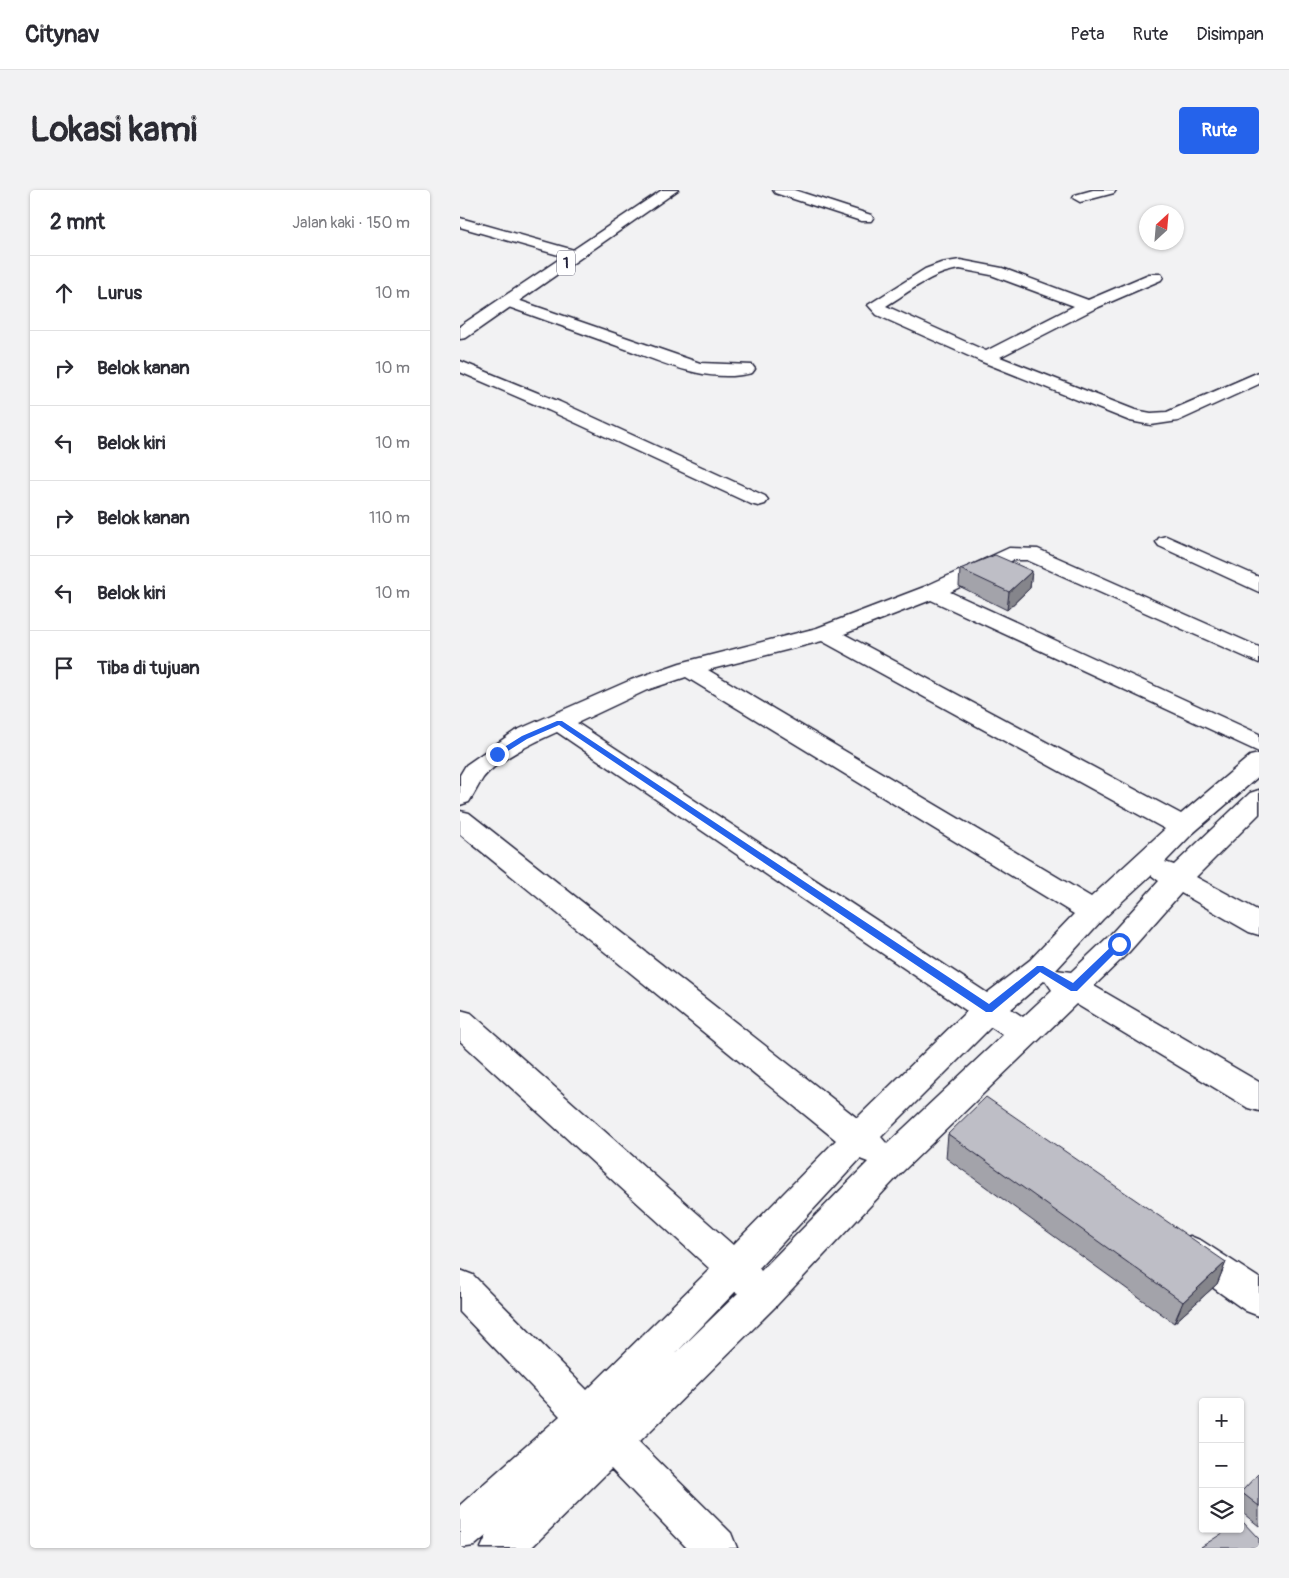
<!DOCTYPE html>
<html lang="id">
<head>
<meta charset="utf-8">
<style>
  body { margin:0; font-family:Pangolin,sans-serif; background:#f2f2f3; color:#2b2b33 }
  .controls { position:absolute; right:15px; bottom:15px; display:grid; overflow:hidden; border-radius:5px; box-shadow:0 1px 4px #0004 }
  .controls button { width:45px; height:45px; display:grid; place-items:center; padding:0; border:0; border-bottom:1px solid #e1e1e2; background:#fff; color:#2b2b33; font:25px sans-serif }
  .compass { position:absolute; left:679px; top:15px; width:45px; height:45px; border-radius:50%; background:#fff; box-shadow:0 1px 4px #0004; rotate:26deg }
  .stop { position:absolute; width:15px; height:15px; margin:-11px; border:4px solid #2563eb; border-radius:50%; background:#fff }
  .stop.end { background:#2563eb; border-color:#fff; box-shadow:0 1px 5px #0008 }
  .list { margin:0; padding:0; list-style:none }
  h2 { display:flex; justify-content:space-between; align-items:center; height:65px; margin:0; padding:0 20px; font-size:21px }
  h2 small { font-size:16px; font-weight:400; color:#7c7c81 }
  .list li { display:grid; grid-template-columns:32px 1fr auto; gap:15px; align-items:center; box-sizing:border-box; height:75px; padding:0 20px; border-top:1px solid #e1e1e2 }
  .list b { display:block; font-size:19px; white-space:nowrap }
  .list em { font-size:16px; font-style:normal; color:#7c7c81 }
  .icon { flex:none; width:28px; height:28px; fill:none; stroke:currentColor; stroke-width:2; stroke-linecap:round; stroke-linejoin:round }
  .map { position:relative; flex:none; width:799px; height:1358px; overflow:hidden; border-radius:5px }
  header { display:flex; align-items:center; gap:30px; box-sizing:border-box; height:70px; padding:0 25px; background:#fff; border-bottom:1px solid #e1e1e2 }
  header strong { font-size:24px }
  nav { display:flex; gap:28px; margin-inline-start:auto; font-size:18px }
  .intro { display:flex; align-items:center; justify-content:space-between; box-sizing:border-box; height:120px; padding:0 30px }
  h1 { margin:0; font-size:35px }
  .button { padding:12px 22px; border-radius:5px; background:#2563eb; color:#fff; font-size:18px; font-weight:700 }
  main { display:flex; gap:30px; padding:0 30px }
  aside { flex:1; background:#fff; border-radius:5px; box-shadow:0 1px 4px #0004 }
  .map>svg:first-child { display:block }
</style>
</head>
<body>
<header>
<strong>Citynav</strong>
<nav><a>Peta</a><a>Rute</a><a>Disimpan</a></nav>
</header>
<div class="intro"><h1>Lokasi kami</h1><a class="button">Rute</a></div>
<main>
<aside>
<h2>2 mnt<small>Jalan kaki · 150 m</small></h2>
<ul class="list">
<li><svg class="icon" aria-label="ahead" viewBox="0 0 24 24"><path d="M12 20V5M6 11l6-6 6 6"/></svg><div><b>Lurus</b></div><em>10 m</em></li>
<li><svg class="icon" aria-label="right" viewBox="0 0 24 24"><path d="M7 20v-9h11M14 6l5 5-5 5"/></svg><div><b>Belok kanan</b></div><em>10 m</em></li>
<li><svg class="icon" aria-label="left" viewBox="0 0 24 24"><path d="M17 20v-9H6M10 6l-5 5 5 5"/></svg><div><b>Belok kiri</b></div><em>10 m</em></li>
<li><svg class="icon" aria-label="right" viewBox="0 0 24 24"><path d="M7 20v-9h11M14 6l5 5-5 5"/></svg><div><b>Belok kanan</b></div><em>110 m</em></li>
<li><svg class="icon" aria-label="left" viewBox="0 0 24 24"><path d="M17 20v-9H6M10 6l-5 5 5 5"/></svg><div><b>Belok kiri</b></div><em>10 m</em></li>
<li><svg class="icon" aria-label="arrive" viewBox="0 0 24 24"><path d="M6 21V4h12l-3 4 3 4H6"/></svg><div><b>Tiba di tujuan</b></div></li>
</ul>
</aside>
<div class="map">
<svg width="799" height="1358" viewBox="0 0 799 1358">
  <rect width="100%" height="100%" fill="#f2f2f3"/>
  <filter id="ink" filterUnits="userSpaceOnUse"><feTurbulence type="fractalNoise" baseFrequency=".02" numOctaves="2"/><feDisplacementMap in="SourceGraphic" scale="10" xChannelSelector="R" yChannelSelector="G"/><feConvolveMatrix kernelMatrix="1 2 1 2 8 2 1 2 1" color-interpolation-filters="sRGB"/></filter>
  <g filter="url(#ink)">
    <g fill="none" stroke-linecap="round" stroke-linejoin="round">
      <!-- minor casing -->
      <g stroke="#22223b" stroke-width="3">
        <g id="minor">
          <path d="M313,0H334L411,25L413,28L411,31H401L315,3Z"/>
          <path d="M633,0H656L654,3L620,12L613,8L615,5Z"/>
          <path d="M0,28L121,62L124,65L116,70L0,37Z"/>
          <path d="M500,70L542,78L628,110L689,84H701L703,87L701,90L634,119L540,167L675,220L691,223L707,222L799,182V194L718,231L691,235L670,231L520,171L417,125L408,115L465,79L481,73ZM500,79L531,85L614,116L526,161L426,116C449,102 473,82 500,79Z"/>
          <path d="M49,107L240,173L292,175L295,179L292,183C244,195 196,169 152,154C116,141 79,128 43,115L41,112Z"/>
          <path d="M0,171L100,212L305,306L308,310L305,314L298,316L291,314L88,220L0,182Z"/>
          <path d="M706,346L799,387V402L699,356L696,352L699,348Z"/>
          <path d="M549,358L578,359L799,457V473L567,370H553L490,402L799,544V562L471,410L384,444L721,624L790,566L799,564V586L732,644L705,672L714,675L790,603L799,600V624L736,687L799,721V745L789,742L721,703L669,762L634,796L799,892V921L788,918L616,814L441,983L316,1116L179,1252L271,1343L277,1358H227L151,1279L71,1358H21L27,1345L14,1356L0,1358V1315L100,1226L0,1122V1080L13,1085L127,1200L250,1079L0,851V820L11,823L273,1055L376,950L0,644V621L9,623L397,928L507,821L97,542C75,552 38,569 23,588C18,596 14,604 9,612L0,615V585L6,575L55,541L171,490L220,473L357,438L464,397ZM362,451L705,639L631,707L248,480ZM226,487L614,724L570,770L527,803L117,533L187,500ZM691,685L699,691L649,746L611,782L596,780L643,729ZM585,790L592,800L563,827L551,819ZM531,837L543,845L427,954L421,947ZM400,969L408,972L301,1081L299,1078ZM275,1102L278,1103L216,1163Z"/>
          <path d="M730,1046L742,1051L799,1088V1126L786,1121L718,1073L712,1062L718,1051Z"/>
        </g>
      </g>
      <!-- highway casing -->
      <g stroke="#22223b" stroke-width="3">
        <path id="highway" d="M202,0H218L6,148L0,149V136Z"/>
      </g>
      <!-- minor -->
      <use href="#minor" fill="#fff" fill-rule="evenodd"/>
      <!-- highway -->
      <use href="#highway" fill="#fff" fill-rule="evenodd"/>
    </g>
    <!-- wall -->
    <g fill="#a3a3aa" stroke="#22223b">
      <path d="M500,379L572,381L570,398L547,420L499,396Z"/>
      <path d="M488,944L766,1072L757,1094L714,1133L486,968Z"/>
      <path d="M799,1283V1336L780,1321V1304Z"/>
    </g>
    <!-- shaded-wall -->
    <g fill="#85858b" stroke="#22223b">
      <path d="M572,381L570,398L547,420L549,402Z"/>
      <path d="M766,1072L757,1094L714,1133L723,1112Z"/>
    </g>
    <!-- building -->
    <g fill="#bebec6" stroke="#22223b">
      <path d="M535,365L572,381L549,402L500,379Z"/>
      <path d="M526,907L766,1072L723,1112L488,944Z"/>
      <path d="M799,1283V1316L781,1302Z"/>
      <path d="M782,1331L799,1349V1358H742L741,1357L769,1339H780V1332Z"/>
    </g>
  </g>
  <!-- route -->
  <path fill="#2563eb" d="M97,531H102L529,814L577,776H583L613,793L656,752H662L664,754L617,801H611L580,782L532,822H526L99,535L67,549L40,566L33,564L62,546Z"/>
  <g text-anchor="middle" stroke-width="5" stroke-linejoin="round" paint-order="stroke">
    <!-- shield labels -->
    <rect fill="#fff" stroke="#646476" stroke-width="1" x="97" y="60.5" width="18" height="25" rx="4"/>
    <g font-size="15" font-weight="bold" fill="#22223b">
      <text x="106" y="78">1</text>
    </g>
  </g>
</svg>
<div class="controls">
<button>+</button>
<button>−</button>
<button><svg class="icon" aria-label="layers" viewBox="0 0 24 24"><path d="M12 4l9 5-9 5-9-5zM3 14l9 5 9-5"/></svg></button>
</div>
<svg class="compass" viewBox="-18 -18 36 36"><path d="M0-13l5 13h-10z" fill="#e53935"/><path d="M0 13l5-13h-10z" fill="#7c7c81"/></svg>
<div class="stop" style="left:659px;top:754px"></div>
<div class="stop end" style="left:37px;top:564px"></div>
</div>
</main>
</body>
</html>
